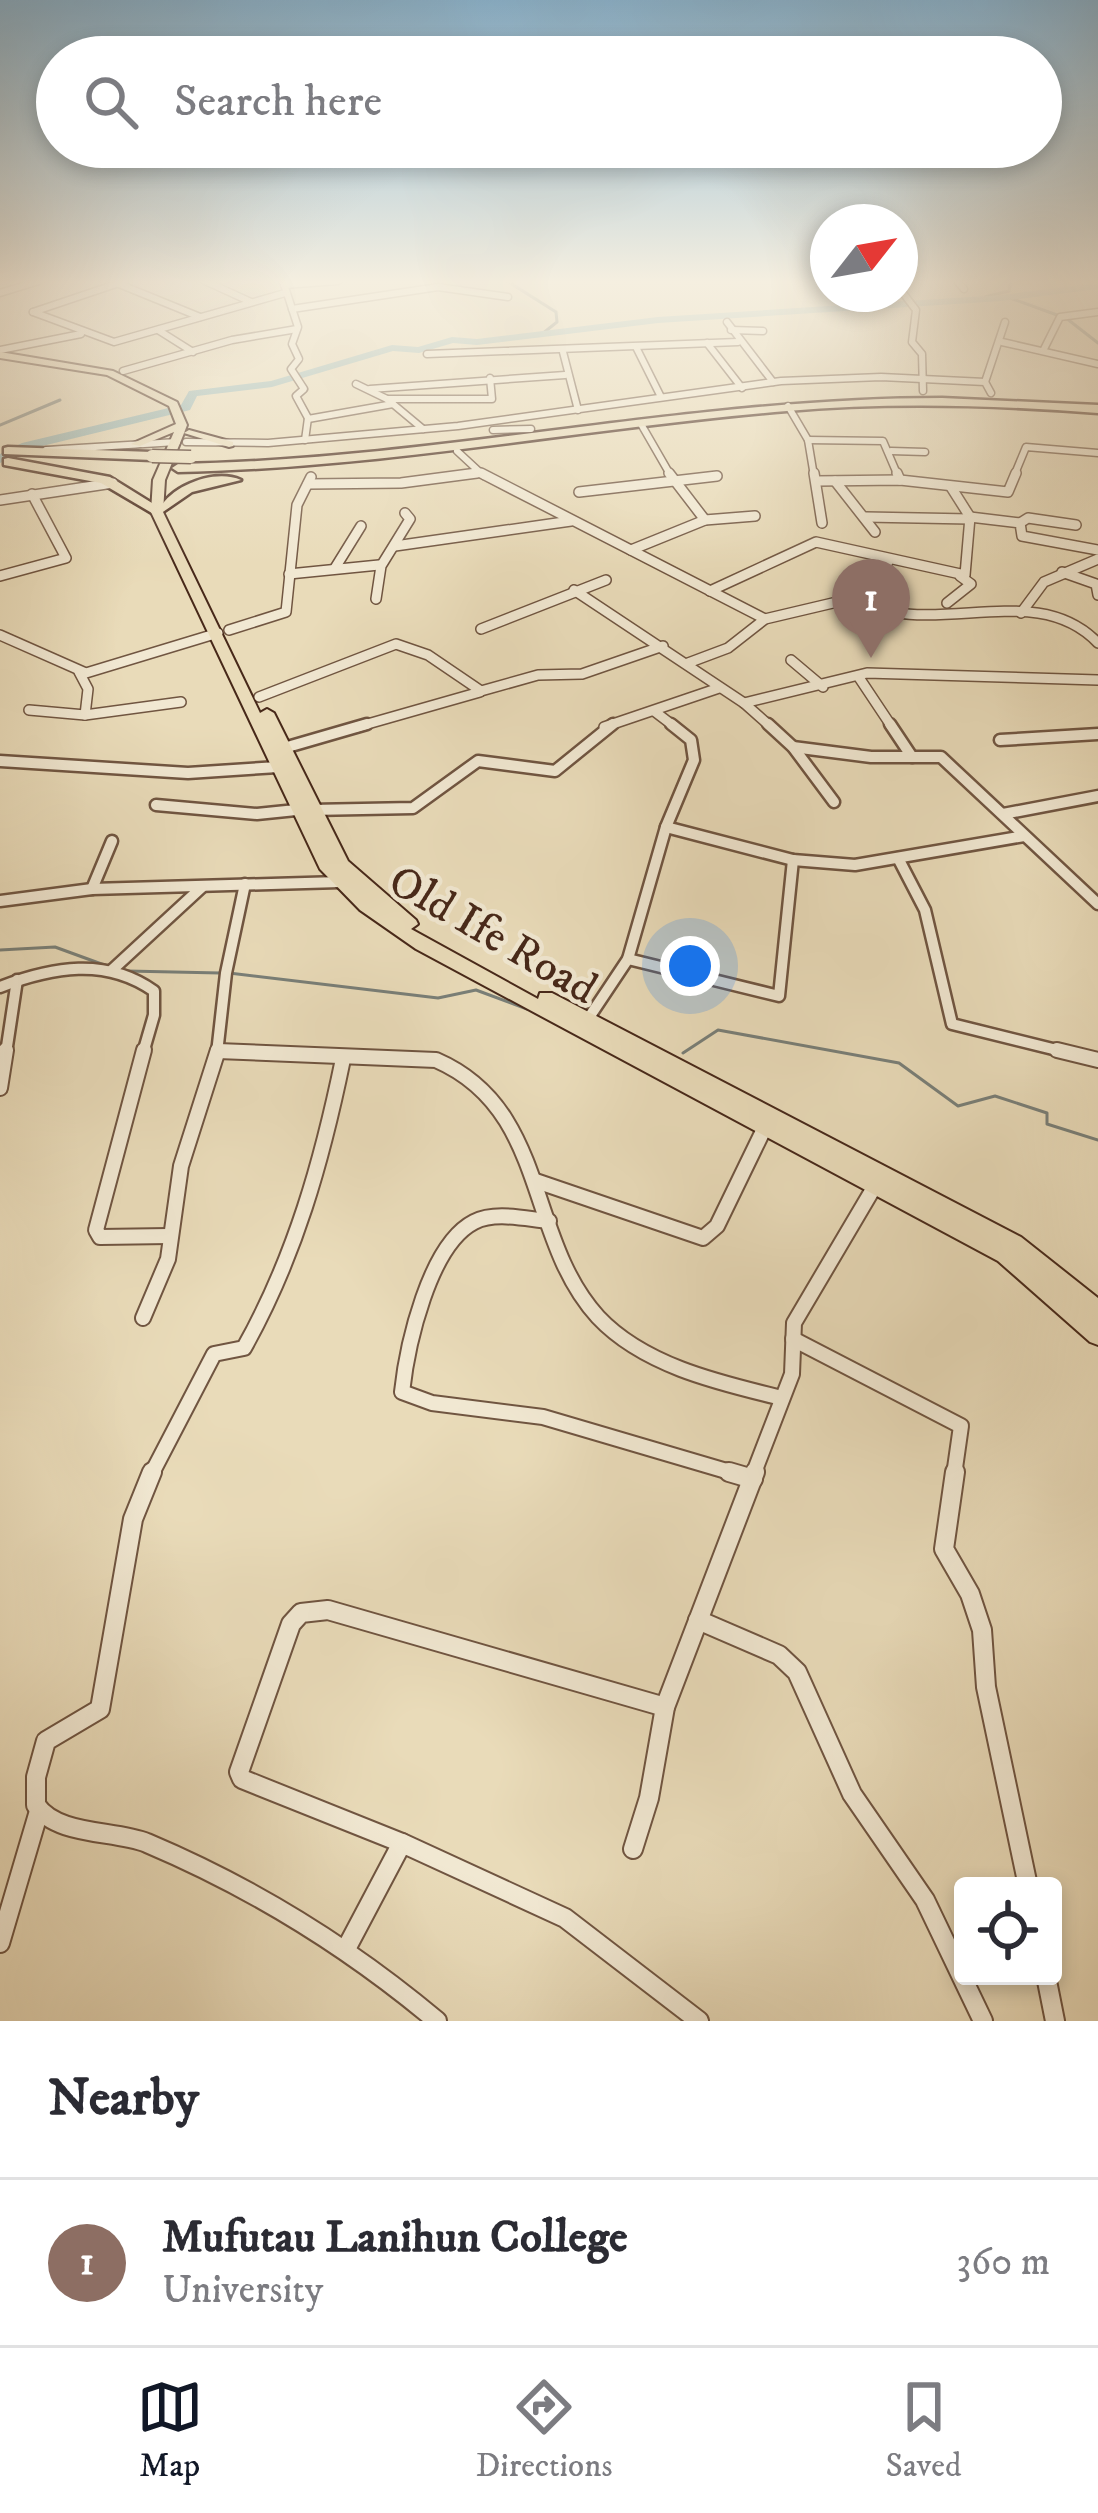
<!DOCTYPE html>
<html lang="en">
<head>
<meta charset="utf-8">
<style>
  body { margin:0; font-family:"IM FELL DW Pica",serif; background:#f7f7f7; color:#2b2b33 }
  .controls { position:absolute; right:36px; bottom:36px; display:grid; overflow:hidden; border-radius:12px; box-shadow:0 6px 18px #0003 }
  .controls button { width:108px; height:108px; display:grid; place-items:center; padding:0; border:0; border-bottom:3px solid #e1e1e2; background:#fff; color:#2b2b33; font:60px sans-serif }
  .compass { position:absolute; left:810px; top:204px; width:108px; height:108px; border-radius:50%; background:#fff; box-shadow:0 6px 18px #0003; rotate:59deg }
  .you { position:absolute; left:690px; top:966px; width:42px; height:42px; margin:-30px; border:9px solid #fff; border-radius:50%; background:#1a73e8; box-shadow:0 0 0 18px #1a73e833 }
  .badge { display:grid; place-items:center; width:78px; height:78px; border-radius:50%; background:#111827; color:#fff; font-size:39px; font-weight:700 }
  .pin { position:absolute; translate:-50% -99px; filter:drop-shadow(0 3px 6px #0008) }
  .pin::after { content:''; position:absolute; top:63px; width:42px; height:36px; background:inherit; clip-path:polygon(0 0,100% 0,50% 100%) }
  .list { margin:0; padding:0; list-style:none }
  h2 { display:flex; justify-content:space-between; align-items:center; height:156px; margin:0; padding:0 48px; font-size:51px }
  h2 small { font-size:39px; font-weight:400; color:#7c7c81 }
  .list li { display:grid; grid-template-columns:78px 1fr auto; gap:36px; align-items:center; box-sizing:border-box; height:168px; padding:0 48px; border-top:3px solid #e1e1e2 }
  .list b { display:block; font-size:45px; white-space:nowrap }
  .list p { margin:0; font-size:39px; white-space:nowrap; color:#7c7c81 }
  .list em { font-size:39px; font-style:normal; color:#7c7c81 }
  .icon { flex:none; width:66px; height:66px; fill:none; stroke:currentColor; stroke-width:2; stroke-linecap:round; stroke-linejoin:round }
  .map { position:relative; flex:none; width:1098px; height:2021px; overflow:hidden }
  .search { position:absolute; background:#fff; box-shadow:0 6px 18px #0003; left:36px; right:36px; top:36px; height:132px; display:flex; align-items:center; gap:30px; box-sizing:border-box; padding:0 42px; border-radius:66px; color:#7c7c81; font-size:45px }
  .sheet { height:324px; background:#fff }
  nav { display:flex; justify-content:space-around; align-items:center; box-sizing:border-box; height:168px; border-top:3px solid #e1e1e2; background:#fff; font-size:33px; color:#7c7c81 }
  nav a { display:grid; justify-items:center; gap:6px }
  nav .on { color:#111827 }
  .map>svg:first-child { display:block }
</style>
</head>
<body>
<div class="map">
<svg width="1098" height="2021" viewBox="0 0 1098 2021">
  <rect width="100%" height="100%" fill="#e9dbb9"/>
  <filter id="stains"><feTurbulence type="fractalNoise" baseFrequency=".00167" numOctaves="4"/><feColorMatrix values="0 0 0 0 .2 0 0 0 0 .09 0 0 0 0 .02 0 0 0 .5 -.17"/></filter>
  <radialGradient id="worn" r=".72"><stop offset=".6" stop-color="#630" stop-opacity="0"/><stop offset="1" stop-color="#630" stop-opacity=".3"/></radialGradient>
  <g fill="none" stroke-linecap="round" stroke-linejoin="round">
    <!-- stream -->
    <g stroke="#797f78" stroke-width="3">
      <path d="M507,281L556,312L557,322L542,334"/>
      <path d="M985,297L1009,291L1011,281"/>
      <path d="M1010,298L1057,315"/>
      <path d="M1066,318L1098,343"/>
      <path d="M0,425L60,400"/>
      <path d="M0,950L55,947L107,966"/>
      <path d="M127,971L220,973"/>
      <path d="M229,973L438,998L476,990L527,1009"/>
      <path d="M683,1053L718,1030L899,1063L958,1106L995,1096L1047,1113V1124L1098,1140"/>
    </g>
    <!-- river -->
    <path fill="#9ab9b7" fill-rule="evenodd" d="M1098,283V289L1002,301L658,323L477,345L453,343L419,353L393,351L272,387L197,396L190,410L30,449L0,463V454L22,443L181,405L189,391L271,381L392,345L418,347L452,337L477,339L658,317L1002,295Z"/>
    <!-- street-far4 casing -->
    <g stroke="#705541" stroke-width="9">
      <g id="street-far4">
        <path d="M205,281L251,302"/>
        <path d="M283,281L298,327L292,344L299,359L291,369L304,389L296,396L308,418L305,440"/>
        <path d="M957,281L964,289"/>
        <path d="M119,284L200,317"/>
        <path d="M284,285L338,281"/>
        <path d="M900,289L916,310L912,342L922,354L923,391"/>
        <path d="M0,293L39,281"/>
        <path d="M292,309L438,287L508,297"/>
        <path d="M33,312L114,342L285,293"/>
        <path d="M33,312L125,281"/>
        <path d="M727,322L773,382"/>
        <path d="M158,330L193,352"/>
        <path d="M731,330L763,331"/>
        <path d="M1002,342L1098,364"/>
        <path d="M707,343L742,388"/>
        <path d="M636,347L661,397"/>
        <path d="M1044,349L1060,317L1098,312"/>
        <path d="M0,350L81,334"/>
        <path d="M563,352L578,410"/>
        <path d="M427,354L738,342"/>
        <path d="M123,371L232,340L297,329"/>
        <path d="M985,382L1005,322"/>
        <path d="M356,384L387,399L423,429"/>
        <path d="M370,389L565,375"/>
        <path d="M387,399H492L490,378"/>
        <path d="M788,406L808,440L814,476"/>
        <path d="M308,419L393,404"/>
        <path d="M641,424L671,476"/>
        <path d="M493,430L531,429"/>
        <path d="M808,440L883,441L898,476"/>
        <path d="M186,442L268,443L458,426L781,381L881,377L985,382L991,393"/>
        <path d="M46,450L177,442"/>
        <path d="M457,451L484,476"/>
        <path d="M891,451L925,452"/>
        <path d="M454,476L478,473"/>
        <path d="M1014,476L1026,447L1098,453"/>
      </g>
    </g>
    <!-- street-far3 casing -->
    <g stroke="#705541" stroke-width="12">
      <g id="street-far3">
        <path d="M481,473L765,619"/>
        <path d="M669,473L705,520"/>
        <path d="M814,473L822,523"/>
        <path d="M897,473L900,480"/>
        <path d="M817,481L900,480L1008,492L1016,473"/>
        <path d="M835,481L875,532"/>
        <path d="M308,484L401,483L477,473"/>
        <path d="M579,492L717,476"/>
        <path d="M0,500L113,483"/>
        <path d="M866,517L970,519"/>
        <path d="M970,517L1020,523L1022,536L1098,550"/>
        <path d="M1020,523L1028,518L1076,525"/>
        <path d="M395,546L571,521"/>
        <path d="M631,550L705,520L755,516"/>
        <path d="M335,568L361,526"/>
        <path d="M1062,572L1096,584L1098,595"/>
        <path d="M289,574L379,565"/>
        <path d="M0,576L66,558L32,494"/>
        <path d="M574,590L744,703L771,727"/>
        <path d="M710,591L816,542L965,575L970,517L951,487"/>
        <path d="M854,598C930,643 1034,576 1098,643"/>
        <path d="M376,599L381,566L410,519L405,513"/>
        <path d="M947,603L971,584L960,576"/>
        <path d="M1021,613L1044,582L1098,559"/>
        <path d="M481,629L606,580"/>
        <path d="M229,630L286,612L297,505L311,477"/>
        <path d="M0,635L86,673L218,633"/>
        <path d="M791,660L823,687"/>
        <path d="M688,663L728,648L765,619L854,598L888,562"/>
        <path d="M79,672L88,689L85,715L181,702"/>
        <path d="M858,676L892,727"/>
        <path d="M259,697L396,644L428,655L481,691L538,675L582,674L663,646"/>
        <path d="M744,703L867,673L1098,680"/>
        <path d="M29,710L85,715"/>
        <path d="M654,711L675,727"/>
        <path d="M357,727L480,692"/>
        <path d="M604,727L719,688"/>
      </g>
    </g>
    <!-- street-far2 casing -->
    <g stroke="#705541" stroke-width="15">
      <g id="street-far2">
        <path d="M768,724L793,747L834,802"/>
        <path d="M890,724L912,757"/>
        <path d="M1000,740L1098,734"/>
        <path d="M793,747L871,757H941L1098,904"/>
        <path d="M284,748L367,724"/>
        <path d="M0,761L188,773L278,767"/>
        <path d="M156,805L257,814L296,810"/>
        <path d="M311,810L413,808L478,761L555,771L613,724"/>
        <path d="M1003,814L1098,796"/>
        <path d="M666,827L793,860L855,865L1024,836"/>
        <path d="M898,858L925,910L952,1024L1069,1053"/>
        <path d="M92,889L112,841"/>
        <path d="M0,901L92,889L340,882"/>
        <path d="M628,959L779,996L793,860"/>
        <path d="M112,970L202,887"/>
        <path d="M0,987C52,967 106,957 154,991V1015L143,1053"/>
        <path d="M588,1019L628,959L666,827L694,760L691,740L671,724"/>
        <path d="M218,1051L262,1053"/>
        <path d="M6,1053L17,980"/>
        <path d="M217,1053L226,973L245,884"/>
      </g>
    </g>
    <!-- street-far1 casing -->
    <g stroke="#705541" stroke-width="18">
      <g id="street-far1">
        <path d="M144,1050L96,1230L100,1237L169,1236"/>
        <path d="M1057,1050L1098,1060"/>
        <path d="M218,1051L436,1060C549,1109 525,1237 598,1317C644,1366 720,1383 782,1398"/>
        <path d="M0,1088L6,1050"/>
        <path d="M536,1181L703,1238L717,1226L765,1127"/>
        <path d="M549,1221C526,1219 495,1211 474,1222C429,1245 407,1346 402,1392L432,1403L543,1417L740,1475"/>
        <path d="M143,1318L168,1259L181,1166L218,1050"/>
        <path d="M793,1339L961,1426L954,1475"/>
        <path d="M151,1475L214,1354L244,1348C295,1257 322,1161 343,1059"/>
        <path d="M753,1475L792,1374L794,1323L879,1179"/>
      </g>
    </g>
    <!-- street casing -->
    <g stroke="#705541" stroke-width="22">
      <g id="street">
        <path d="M152,1472L133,1519L100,1709L46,1741L36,1777V1805C57,1836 114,1830 147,1843C251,1887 350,1948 437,2021"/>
        <path d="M729,1472L753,1479"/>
        <path d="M955,1472L944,1549L970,1594L982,1630L986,1687L1028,1886"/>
        <path d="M698,1620L779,1655L797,1672L852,1794L925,1900L983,2021"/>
        <path d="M402,1843L242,1779L239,1772L291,1624L301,1613L328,1610L665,1707"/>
        <path d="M633,1849L649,1798L665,1707L755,1472"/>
        <path d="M0,1943L39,1811"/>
        <path d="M347,1947L402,1843L565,1918L699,2021"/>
        <path d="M1046,1976L1055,2021"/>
      </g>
    </g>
    <!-- primary casing -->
    <g stroke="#472819" stroke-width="4">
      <path id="primary" d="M0,352L113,371L177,402L187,425L184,433L189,430L233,442V446L229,447L184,433L165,480L163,512L260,713L267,709L274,713L348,861L416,920L418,924L411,929L538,999L540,993H552L1021,1237L1098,1298V1345L1090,1342L998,1261L416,949L360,910L320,869L151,512L153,480L174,432L140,446L131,444L176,424L169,406L107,375L0,358Z"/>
    </g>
    <!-- highway casing -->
    <g stroke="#472819" stroke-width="5">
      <g id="highway">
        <path d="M942,398L1098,405V413C995,405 891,402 787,411C583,428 383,468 178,472L172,468L178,464C435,460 686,398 942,398Z"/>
        <path d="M8,447L152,452L158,456L152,460L4,454V448Z"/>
        <path d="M8,458L110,477L160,508C174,484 216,469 241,480L192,492L157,516L101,483L4,465V459Z"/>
      </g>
    </g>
    <!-- street-far4 -->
    <use href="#street-far4" stroke="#f1e8d2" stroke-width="6"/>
    <!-- street-far3 -->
    <use href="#street-far3" stroke="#f1e8d2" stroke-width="9"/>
    <!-- street-far2 -->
    <use href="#street-far2" stroke="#f1e8d2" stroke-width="10"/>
    <!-- street-far1 -->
    <use href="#street-far1" stroke="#f1e8d2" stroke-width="14"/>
    <!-- street -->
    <use href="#street" stroke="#f1e8d2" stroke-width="18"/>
    <!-- primary -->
    <use href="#primary" fill="#e9dbb9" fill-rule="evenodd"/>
    <!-- highway -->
    <use href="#highway" fill="#e9dbb9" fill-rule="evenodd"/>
    <!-- highway-bridge casing -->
    <g stroke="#472819" stroke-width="15" stroke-linecap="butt">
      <path id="highway-bridge" d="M152,456L191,457"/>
    </g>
    <!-- highway-bridge -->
    <use href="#highway-bridge" stroke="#e9dbb9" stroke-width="12"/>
  </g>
  <!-- sky -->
  <linearGradient id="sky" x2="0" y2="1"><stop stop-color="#89b6d4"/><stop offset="0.5" stop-color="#f5efe0"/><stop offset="1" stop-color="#f5efe0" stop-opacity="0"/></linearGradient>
  <rect width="1098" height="564" fill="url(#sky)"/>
  <g text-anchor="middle" stroke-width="9" stroke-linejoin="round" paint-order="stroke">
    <!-- street labels -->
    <g font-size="45" fill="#472819" stroke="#f1e8d2">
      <text transform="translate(494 933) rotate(30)" y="16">Old Ife Road</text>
    </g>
  </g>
  <rect width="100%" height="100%" filter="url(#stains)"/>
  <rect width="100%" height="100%" fill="url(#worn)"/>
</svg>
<div class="controls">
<button><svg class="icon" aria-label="locate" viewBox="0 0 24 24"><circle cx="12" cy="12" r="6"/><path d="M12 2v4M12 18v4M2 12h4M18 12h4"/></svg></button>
</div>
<svg class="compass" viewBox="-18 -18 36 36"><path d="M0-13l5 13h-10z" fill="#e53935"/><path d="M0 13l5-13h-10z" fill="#7c7c81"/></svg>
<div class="you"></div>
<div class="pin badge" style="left:871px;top:658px;background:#8d6e63">1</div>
<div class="search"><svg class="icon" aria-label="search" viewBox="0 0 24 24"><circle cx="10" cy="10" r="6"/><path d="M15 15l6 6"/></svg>Search here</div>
</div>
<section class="sheet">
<h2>Nearby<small></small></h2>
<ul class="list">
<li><span class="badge" style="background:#8d6e63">1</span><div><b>Mufutau Lanihun College</b><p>University</p></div><em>360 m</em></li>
</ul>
</section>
<nav>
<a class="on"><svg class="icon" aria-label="map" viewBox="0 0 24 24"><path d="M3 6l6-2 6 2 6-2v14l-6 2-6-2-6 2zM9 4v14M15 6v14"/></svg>Map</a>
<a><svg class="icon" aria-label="directions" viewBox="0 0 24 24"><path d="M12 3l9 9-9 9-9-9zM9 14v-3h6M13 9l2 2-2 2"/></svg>Directions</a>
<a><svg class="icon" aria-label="saved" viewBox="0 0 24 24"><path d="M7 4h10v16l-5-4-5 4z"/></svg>Saved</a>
</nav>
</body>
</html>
